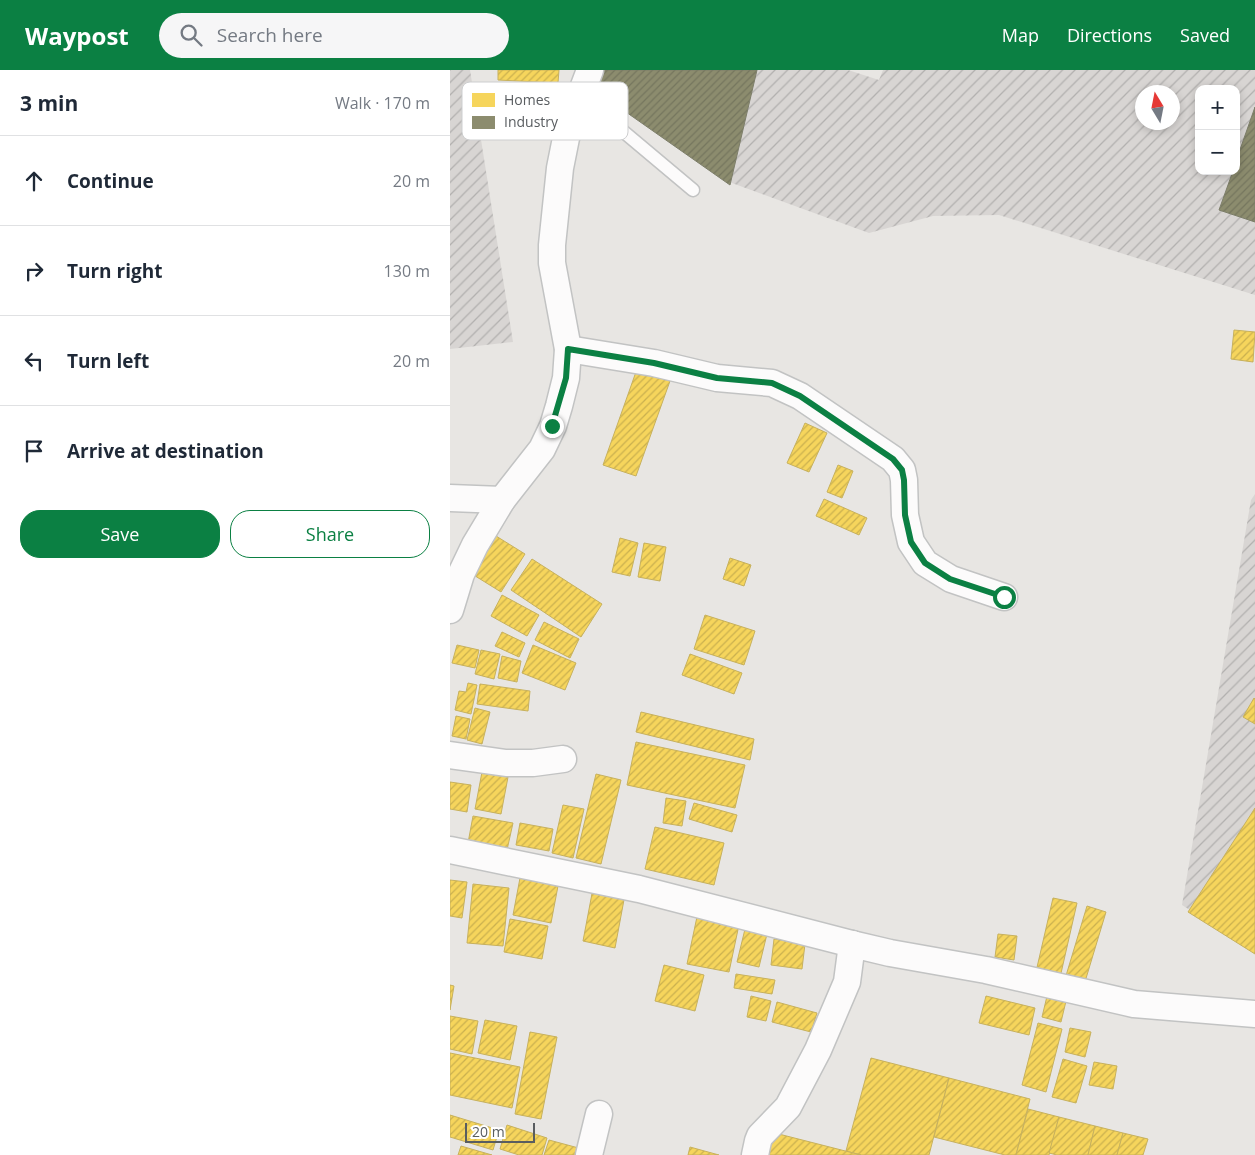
<!DOCTYPE html>
<html lang="en">
<head>
<meta charset="utf-8">
<style>
  body { margin:0; font-family:"Open Sans",sans-serif; background:#f6f6f7; color:#1f2937 }
  .controls { position:absolute; right:15px; top:15px; display:grid; overflow:hidden; border-radius:10px; box-shadow:0 2px 8px #0003 }
  .controls button { width:45px; height:45px; display:grid; place-items:center; padding:0; border:0; border-bottom:1px solid #e0e1e3; background:#fff; color:#1f2937; font:25px sans-serif }
  .compass { position:absolute; left:685px; top:15px; width:45px; height:45px; border-radius:50%; background:#fff; box-shadow:0 2px 8px #0003; rotate:350deg }
  .scale { position:absolute; left:15px; bottom:12px; width:70px; box-sizing:border-box; padding-left:5px; border:2px solid #595d60; border-top:0; font-size:14px; line-height:18px; white-space:nowrap; color:#595d60; -webkit-text-stroke:4px #fff; paint-order:stroke }
  .stop { position:absolute; width:15px; height:15px; margin:-11px; border:4px solid #0b8043; border-radius:50%; background:#fff }
  .stop.end { background:#0b8043; border-color:#fff; box-shadow:0 1px 5px #0008 }
  .list { margin:0; padding:0; list-style:none }
  h2 { display:flex; justify-content:space-between; align-items:center; height:65px; margin:0; padding:0 20px; font-size:21px }
  h2 small { font-size:16px; font-weight:400; color:#747a83 }
  .list li { display:grid; grid-template-columns:32px 1fr auto; gap:15px; align-items:center; box-sizing:border-box; height:90px; padding:0 20px; border-top:1px solid #e0e1e3 }
  .list b { display:block; font-size:19px; white-space:nowrap }
  .list em { font-size:16px; font-style:normal; color:#747a83 }
  .actions { display:flex; gap:10px; padding:15px 20px }
  .actions a { flex:1; padding:11px 0; border:1px solid #0b8043; border-radius:20px; text-align:center; font-size:18px; color:#0b8043 }
  .actions .main { background:#0b8043; color:#fff }
  .icon { flex:none; width:28px; height:28px; fill:none; stroke:currentColor; stroke-width:2; stroke-linecap:round; stroke-linejoin:round }
  .map { position:relative; flex:none; width:805px; height:1085px; overflow:hidden }
  header { display:flex; align-items:center; gap:30px; box-sizing:border-box; height:70px; padding:0 25px; background:#0b8043; color:#fff }
  header strong { font-size:24px }
  nav { display:flex; gap:28px; margin-inline-start:auto; font-size:18px }
  .search { width:350px; height:45px; background:#f6f6f7; display:flex; align-items:center; gap:12px; box-sizing:border-box; padding:0 18px; border-radius:28px; color:#747a83; font-size:19px }
  main { display:flex }
  aside { flex:1; background:#fff }
  .map>svg:first-child { display:block }
</style>
</head>
<body>
<header>
<strong>Waypost</strong>
<div class="search"><svg class="icon" aria-label="search" viewBox="0 0 24 24"><circle cx="10" cy="10" r="6"/><path d="M15 15l6 6"/></svg>Search here</div>
<nav><a>Map</a><a>Directions</a><a>Saved</a></nav>
</header>
<main>
<aside>
<h2>3 min<small>Walk · 170 m</small></h2>
<ul class="list">
<li><svg class="icon" aria-label="ahead" viewBox="0 0 24 24"><path d="M12 20V5M6 11l6-6 6 6"/></svg><div><b>Continue</b></div><em>20 m</em></li>
<li><svg class="icon" aria-label="right" viewBox="0 0 24 24"><path d="M7 20v-9h11M14 6l5 5-5 5"/></svg><div><b>Turn right</b></div><em>130 m</em></li>
<li><svg class="icon" aria-label="left" viewBox="0 0 24 24"><path d="M17 20v-9H6M10 6l-5 5 5 5"/></svg><div><b>Turn left</b></div><em>20 m</em></li>
<li><svg class="icon" aria-label="arrive" viewBox="0 0 24 24"><path d="M6 21V4h12l-3 4 3 4H6"/></svg><div><b>Arrive at destination</b></div></li>
</ul>
<div class="actions"><a class="main">Save</a><a>Share</a></div>
</aside>
<div class="map">
<svg width="805" height="1085" viewBox="0 0 805 1085">
  <defs>
    <pattern id="industrial-furrows" width="10" height="10" patternUnits="userSpaceOnUse" patternTransform="scale(1.25)"><rect width="10" height="10" fill="#d8d5d3"/><path d="M-1 1l2-2M0 10L10 0M9 11l2-2" fill="none" stroke="#b2b0af"/></pattern>
    <pattern id="homes-hatch" width="6" height="6" patternUnits="userSpaceOnUse" patternTransform="scale(1.25)"><rect width="6" height="6" fill="#f6d55c"/><path d="M-1 1l2-2M0 6l6-6M5 7l2-2" fill="none" stroke="#cab04f"/></pattern>
    <pattern id="industry-hatch" width="6" height="6" patternUnits="userSpaceOnUse" patternTransform="scale(1.25)"><rect width="6" height="6" fill="#8c8c6e"/><path d="M-1 1l2-2M0 6l6-6M5 7l2-2" fill="none" stroke="#75765e"/></pattern>
  </defs>
  <rect width="100%" height="100%" fill="#e8e6e3"/>
  <!-- industrial -->
  <g fill="url(#industrial-furrows)" fill-rule="evenodd">
    <path d="M0,0H20L63,272L0,279Z"/>
    <path d="M301,0H398L429,10L433,0H805V225L549,145L483,146L419,163L271,109ZM749,19H786V101H749ZM692,22H722V52H692Z"/>
    <path d="M805,424V882L732,835L801,430Z"/>
  </g>
  <!-- homes -->
  <g fill="url(#homes-hatch)" stroke="#c7b15d">
    <path d="M48,0H109L108,13L48,10Z"/>
    <path d="M784,260L805,262L803,292L781,289Z"/>
    <path d="M187,299L220,311L186,406L153,395Z"/>
    <path d="M355,353L377,363L359,402L337,393Z"/>
    <path d="M388,395L403,401L392,428L377,422Z"/>
    <path d="M374,429L417,448L409,465L366,446Z"/>
    <path d="M46,466L75,484L51,522L22,504Z"/>
    <path d="M170,468L188,473L180,506L162,502Z"/>
    <path d="M194,473L216,477L210,511L188,507Z"/>
    <path d="M280,488L301,495L294,516L273,509Z"/>
    <path d="M82,489L152,534L131,567L61,520Z"/>
    <path d="M52,525L89,545L77,566L41,546Z"/>
    <path d="M255,545L305,561L294,595L244,579Z"/>
    <path d="M94,552L129,569L120,588L85,570Z"/>
    <path d="M52,562L75,573L69,587L45,576Z"/>
    <path d="M7,575L29,580L25,598L2,593Z"/>
    <path d="M83,575L126,593L115,620L72,603Z"/>
    <path d="M31,580L50,584L44,609L25,604Z"/>
    <path d="M240,584L292,603L284,624L232,605Z"/>
    <path d="M52,586L71,591L67,612L48,608Z"/>
    <path d="M18,613L27,615L21,644L5,640L9,621L16,622Z"/>
    <path d="M30,614L80,621L78,641L27,634Z"/>
    <path d="M804,628L805,629V654L793,647Z"/>
    <path d="M25,638L40,642L32,674L17,670Z"/>
    <path d="M191,642L304,669L300,690L186,662Z"/>
    <path d="M6,646L20,649L16,669L2,666Z"/>
    <path d="M186,672L295,695L285,738L177,715Z"/>
    <path d="M32,702L58,707L51,744L25,739Z"/>
    <path d="M146,704L171,710L151,794L126,788Z"/>
    <path d="M0,712L21,715L17,742L0,739Z"/>
    <path d="M216,728L236,731L232,756L213,753Z"/>
    <path d="M244,733L287,745L282,762L239,749Z"/>
    <path d="M113,735L134,739L123,788L102,783Z"/>
    <path d="M805,738V884L738,842Z"/>
    <path d="M23,746L63,753L57,780L18,773Z"/>
    <path d="M70,753L103,759L99,781L66,775Z"/>
    <path d="M205,757L274,773L264,815L195,799Z"/>
    <path d="M70,808L108,816L101,853L63,845Z"/>
    <path d="M0,810L17,812L12,848L0,846Z"/>
    <path d="M144,813L176,819L165,878L133,871Z"/>
    <path d="M23,814L59,818L53,876L17,873Z"/>
    <path d="M603,828L627,833L609,912L585,906Z"/>
    <path d="M637,836L656,842L634,915L615,909Z"/>
    <path d="M248,842L290,850L279,902L237,894Z"/>
    <path d="M60,849L98,856L92,889L54,882Z"/>
    <path d="M295,859L317,864L309,897L287,892Z"/>
    <path d="M548,864L567,866L564,890L545,887Z"/>
    <path d="M324,869L355,874L352,899L321,895Z"/>
    <path d="M214,895L254,905L245,941L205,931Z"/>
    <path d="M286,904L325,910L322,924L284,918Z"/>
    <path d="M0,915L4,916L0,940Z"/>
    <path d="M598,922L617,927L611,952L592,947Z"/>
    <path d="M301,926L321,931L316,951L297,947Z"/>
    <path d="M536,926L585,938L579,965L529,953Z"/>
    <path d="M327,932L367,943L361,962L322,952Z"/>
    <path d="M0,946L28,951L22,984L0,979Z"/>
    <path d="M35,950L67,956L60,990L28,983Z"/>
    <path d="M588,953L612,959L596,1022L572,1015Z"/>
    <path d="M620,958L641,962L635,987L615,982Z"/>
    <path d="M80,962L107,967L91,1049L65,1044Z"/>
    <path d="M0,983L70,997L62,1038L0,1025Z"/>
    <path d="M421,988L499,1008L479,1085H411L396,1081Z"/>
    <path d="M613,989L637,996L626,1033L602,1027Z"/>
    <path d="M644,992L667,996L663,1019L639,1015Z"/>
    <path d="M499,1008L580,1029L566,1085H555L484,1067Z"/>
    <path d="M578,1039L609,1047L599,1085H566Z"/>
    <path d="M0,1045L49,1060L43,1080L0,1067Z"/>
    <path d="M609,1047L645,1056L638,1085H607L599,1083Z"/>
    <path d="M57,1055L97,1068L92,1085H69L50,1079Z"/>
    <path d="M645,1056L673,1063L667,1085H638Z"/>
    <path d="M317,1061L411,1085H311Z"/>
    <path d="M673,1063L698,1069L693,1085H667Z"/>
    <path d="M99,1070L136,1080L135,1085H94Z"/>
    <path d="M11,1076L42,1085H8Z"/>
    <path d="M240,1077L269,1085H238Z"/>
  </g>
  <!-- industry -->
  <g fill="url(#industry-hatch)" stroke="#7d7e6a">
    <path d="M153,0H307L280,115L146,21Z"/>
    <path d="M805,37V152L769,140L783,101H786V91Z"/>
  </g>
  <g fill="none" stroke-linecap="round" stroke-linejoin="round">
    <!-- lane casing -->
    <g stroke="#c2c3c3" stroke-width="15">
      <path id="lane" d="M131,26L243,120"/>
    </g>
    <!-- street casing -->
    <g stroke="#c2c3c3" stroke-width="29">
      <g id="street">
        <path d="M118,279L204,293L267,308L322,313L350,326L443,389L452,400L454,410L455,445L461,472L475,493L501,509L554,527"/>
        <path d="M0,428L52,430"/>
        <path d="M0,540L11,504L25,475L52,430L92,379L103,356L109,336L116,308L118,279L102,193V175L110,98L116,68L123,45L140,0"/>
        <path d="M0,685L56,693H83L113,689"/>
        <path d="M0,780L189,819L402,874L440,883L536,900L684,934L805,944"/>
        <path d="M139,1085L149,1044"/>
        <path d="M305,1085L308,1071L310,1066L338,1037L368,980L397,912L402,874"/>
      </g>
    </g>
    <!-- lane -->
    <use href="#lane" stroke="#fcfbfb" stroke-width="12"/>
    <!-- street -->
    <use href="#street" stroke="#fcfbfb" stroke-width="26"/>
  </g>
  <g fill="none" stroke-linecap="round" stroke-linejoin="round">
    <!-- route -->
    <path stroke="#0b8043" stroke-width="6" d="M102,356L116,308L118,279L204,293L267,308L322,313L350,326L443,389L452,400L454,410L455,445L461,472L475,493L500,509L554,527"/>
  </g>
  <!-- legend -->
  <rect x="12" y="12" width="166" height="58" rx="8" fill="#fff" stroke="#cdcecf" stroke-width="1"/>
  <rect x="22" y="23" width="23" height="14" fill="#f6d55c"/>
  <rect x="22" y="46" width="23" height="13" fill="#8c8c6e"/>
  <g font-size="14" fill="#595d60">
    <text x="54" y="35">Homes</text>
    <text x="54" y="57">Industry</text>
  </g>
</svg>
<div class="controls">
<button>+</button>
<button>−</button>
</div>
<svg class="compass" viewBox="-18 -18 36 36"><path d="M0-13l5 13h-10z" fill="#e53935"/><path d="M0 13l5-13h-10z" fill="#747a83"/></svg>
<div class="scale">20 m</div>
<div class="stop" style="left:554px;top:527px"></div>
<div class="stop end" style="left:102px;top:356px"></div>
</div>
</main>
</body>
</html>
